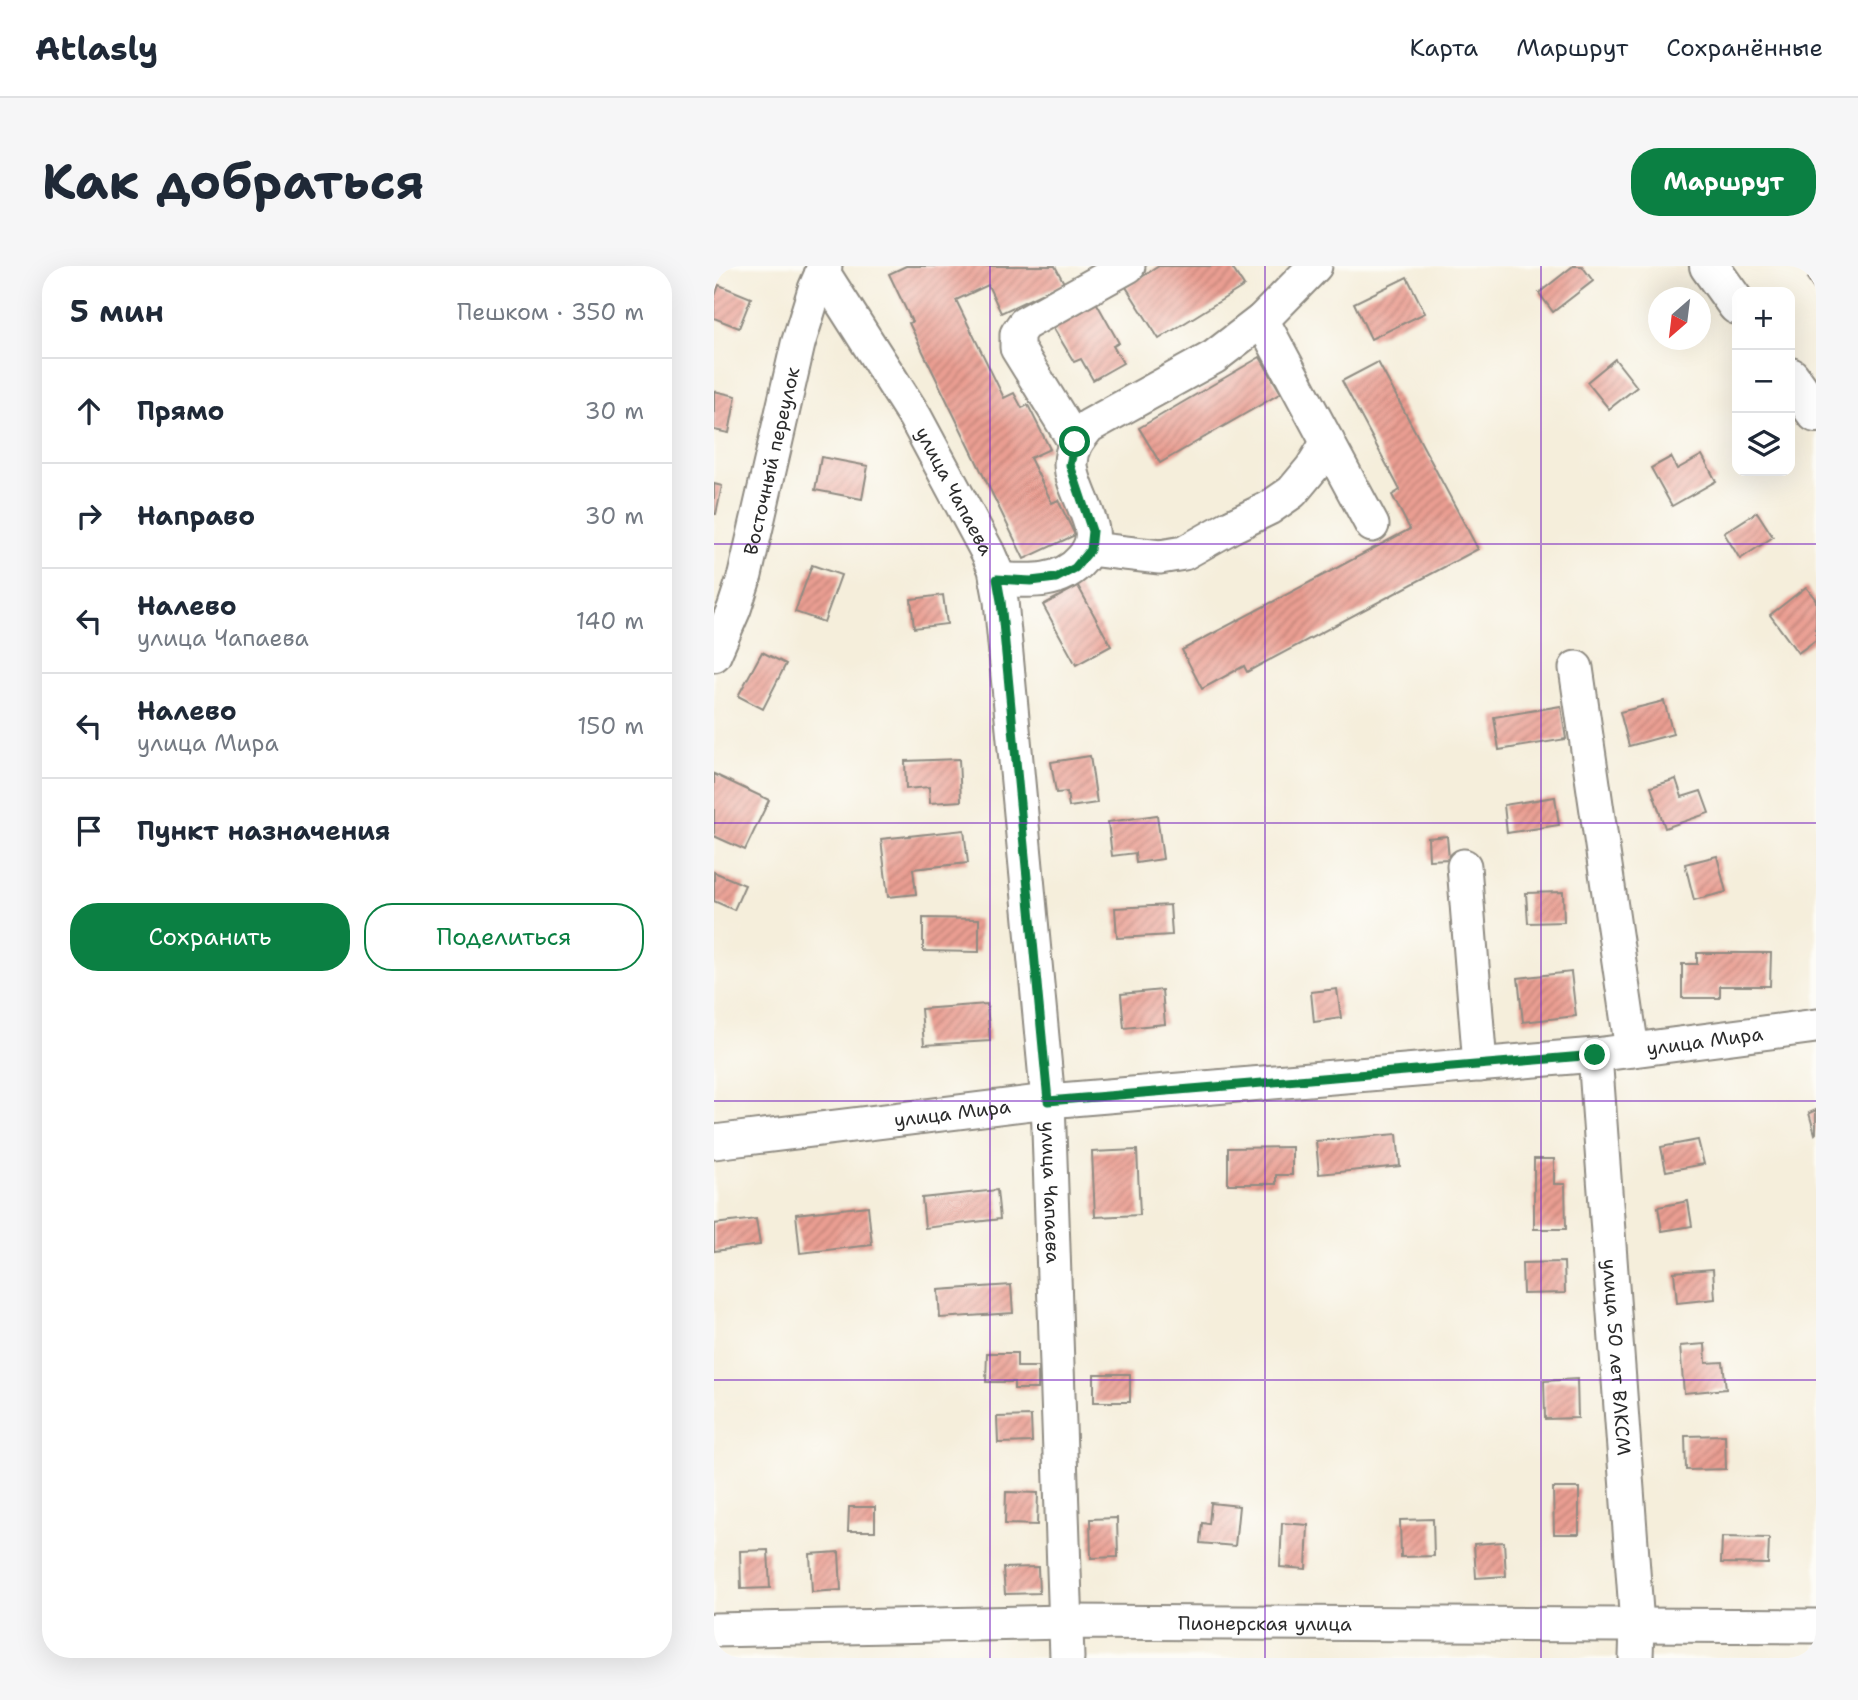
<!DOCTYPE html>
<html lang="ru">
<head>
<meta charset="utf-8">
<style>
  body { margin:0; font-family:"Shantell Sans",sans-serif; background:#f6f6f7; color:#1f2937 }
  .controls { position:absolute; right:21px; top:21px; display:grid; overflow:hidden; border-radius:14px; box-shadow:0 7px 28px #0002 }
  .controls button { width:63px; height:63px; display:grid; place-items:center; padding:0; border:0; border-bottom:2px solid #e0e1e3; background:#fff; color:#1f2937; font:35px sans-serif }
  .compass { position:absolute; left:934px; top:21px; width:63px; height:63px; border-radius:50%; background:#fff; box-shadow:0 7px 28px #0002; rotate:208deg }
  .stop { position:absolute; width:21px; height:21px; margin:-16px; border:5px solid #0b8043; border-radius:50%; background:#fff }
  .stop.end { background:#0b8043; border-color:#fff; box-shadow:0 2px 7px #0008 }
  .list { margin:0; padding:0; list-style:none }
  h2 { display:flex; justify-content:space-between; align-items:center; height:91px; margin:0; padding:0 28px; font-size:30px }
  h2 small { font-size:23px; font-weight:400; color:#747a83 }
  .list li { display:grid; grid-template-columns:46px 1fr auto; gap:21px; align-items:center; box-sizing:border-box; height:105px; padding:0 28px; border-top:2px solid #e0e1e3 }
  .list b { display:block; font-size:26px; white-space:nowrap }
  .list p { margin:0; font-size:23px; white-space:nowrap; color:#747a83 }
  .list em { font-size:23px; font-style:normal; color:#747a83 }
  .actions { display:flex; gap:14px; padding:21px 28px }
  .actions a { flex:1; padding:16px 0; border:2px solid #0b8043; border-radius:28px; text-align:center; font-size:24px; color:#0b8043 }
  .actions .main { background:#0b8043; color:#fff }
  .icon { flex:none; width:38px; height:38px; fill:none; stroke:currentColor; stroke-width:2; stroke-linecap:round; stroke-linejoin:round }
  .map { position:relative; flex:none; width:1102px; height:1392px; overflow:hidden; border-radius:28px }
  header { display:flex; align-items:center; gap:42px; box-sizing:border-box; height:98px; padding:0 35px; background:#fff; border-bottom:2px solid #e0e1e3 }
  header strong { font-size:33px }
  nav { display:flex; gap:38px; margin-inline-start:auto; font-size:24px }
  .intro { display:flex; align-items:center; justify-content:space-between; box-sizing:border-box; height:168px; padding:0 42px }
  h1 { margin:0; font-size:49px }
  .button { padding:18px 32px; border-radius:28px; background:#0b8043; color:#fff; font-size:24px; font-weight:700 }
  main { display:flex; gap:42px; padding:0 42px }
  aside { flex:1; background:#fff; border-radius:28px; box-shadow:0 7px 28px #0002 }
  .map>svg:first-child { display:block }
</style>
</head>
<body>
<header>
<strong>Atlasly</strong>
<nav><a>Карта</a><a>Маршрут</a><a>Сохранённые</a></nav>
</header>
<div class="intro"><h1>Как добраться</h1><a class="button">Маршрут</a></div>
<main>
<aside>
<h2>5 мин<small>Пешком · 350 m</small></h2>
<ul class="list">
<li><svg class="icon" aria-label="ahead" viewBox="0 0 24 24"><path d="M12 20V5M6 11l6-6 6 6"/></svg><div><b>Прямо</b></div><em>30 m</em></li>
<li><svg class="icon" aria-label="right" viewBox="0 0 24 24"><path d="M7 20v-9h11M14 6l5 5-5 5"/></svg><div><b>Направо</b></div><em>30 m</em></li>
<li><svg class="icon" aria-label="left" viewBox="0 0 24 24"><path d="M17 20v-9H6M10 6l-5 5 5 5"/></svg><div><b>Налево</b><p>улица Чапаева</p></div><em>140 m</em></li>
<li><svg class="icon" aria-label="left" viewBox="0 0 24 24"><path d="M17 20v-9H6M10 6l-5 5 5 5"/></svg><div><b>Налево</b><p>улица Мира</p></div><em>150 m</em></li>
<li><svg class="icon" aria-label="arrive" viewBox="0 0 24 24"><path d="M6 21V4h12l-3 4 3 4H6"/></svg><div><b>Пункт назначения</b></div></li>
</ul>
<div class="actions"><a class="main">Сохранить</a><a>Поделиться</a></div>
</aside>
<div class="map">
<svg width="1102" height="1392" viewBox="0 0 1102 1392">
  <defs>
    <pattern id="building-hatch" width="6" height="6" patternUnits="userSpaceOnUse" patternTransform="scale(1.75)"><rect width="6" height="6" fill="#ea9e92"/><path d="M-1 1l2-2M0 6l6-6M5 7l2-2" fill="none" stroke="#be8177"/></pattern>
  </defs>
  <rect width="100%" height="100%" fill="#fdfcf7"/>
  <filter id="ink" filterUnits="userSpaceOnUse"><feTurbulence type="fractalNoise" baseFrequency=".0143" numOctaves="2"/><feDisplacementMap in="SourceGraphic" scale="14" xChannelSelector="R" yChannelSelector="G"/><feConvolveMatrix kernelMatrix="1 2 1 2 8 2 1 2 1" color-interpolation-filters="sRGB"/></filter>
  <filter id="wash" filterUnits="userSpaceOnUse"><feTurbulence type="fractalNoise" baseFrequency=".00686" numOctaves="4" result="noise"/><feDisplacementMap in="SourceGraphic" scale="28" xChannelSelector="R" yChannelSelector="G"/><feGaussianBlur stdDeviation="1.57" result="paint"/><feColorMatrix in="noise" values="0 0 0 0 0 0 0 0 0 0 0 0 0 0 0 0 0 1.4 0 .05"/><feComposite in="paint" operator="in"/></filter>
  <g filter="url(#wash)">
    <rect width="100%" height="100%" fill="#f5eedb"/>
    <g id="blocks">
      <!-- building -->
      <g fill="url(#building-hatch)">
        <path d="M192,0H341L350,17L287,47L274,19L242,34L290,132L300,127L308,142L314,139L336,183L316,192L338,237L344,234L361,269L310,293L195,57L198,56L175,8Z"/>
        <path d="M445,0H517L530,20L445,73L412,21Z"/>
        <path d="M859,0H868L879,15L839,46L825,27Z"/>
        <path d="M1102,8V26L1093,13Z"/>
        <path d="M693,11L711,47L657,73L640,37Z"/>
        <path d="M5,19L37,32L25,62L0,52V32Z"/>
        <path d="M382,36L405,77L399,80L409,97L379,114L367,93L360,96L339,61Z"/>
        <path d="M546,91L567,127L446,197L425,162Z"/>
        <path d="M901,93L923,121L895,143L873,116Z"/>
        <path d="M664,96L764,283L533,406L530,400L488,423L468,384L696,263L678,229L686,224L628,115Z"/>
        <path d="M0,125L22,130L15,167L0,164Z"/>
        <path d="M988,189L1002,215L958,240L937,202L957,191L963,203Z"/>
        <path d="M107,191L154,200L148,233L101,224Z"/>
        <path d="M0,218L8,220L2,248H0Z"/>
        <path d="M1043,246L1059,271L1026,293L1010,267Z"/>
        <path d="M98,299L127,309L110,356L81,346Z"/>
        <path d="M364,320L397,380L362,399L329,339Z"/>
        <path d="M1092,321L1102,334V374L1084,387L1056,349Z"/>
        <path d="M229,329L233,358L200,362L197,333Z"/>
        <path d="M48,386L72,398L49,443L24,430Z"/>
        <path d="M950,435L959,468L915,480L906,446Z"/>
        <path d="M847,440L852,473L785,484L780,451Z"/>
        <path d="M376,490L383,537L355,541L353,526L342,527L337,496Z"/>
        <path d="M245,493L247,535L216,537L215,521L192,523L191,495Z"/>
        <path d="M0,508L55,534L31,584L0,570Z"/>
        <path d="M962,513L968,531L987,525L995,547L951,562L937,521Z"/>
        <path d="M841,531L845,559L793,567L790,539Z"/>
        <path d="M443,549L449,593L422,597L421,587L398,590L394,556Z"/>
        <path d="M250,564L254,597L199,603L202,628L174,631L167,573Z"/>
        <path d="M733,570L735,593L715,594L714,572Z"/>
        <path d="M1003,590L1012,626L980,634L971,598Z"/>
        <path d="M0,606L31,619L20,644L0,635Z"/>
        <path d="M849,626L850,656L814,657L812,627Z"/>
        <path d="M456,639L458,669L403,672L401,642Z"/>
        <path d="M209,652L265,653V686L209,685Z"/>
        <path d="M983,687H1057L1056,720H1006V732H968V698H983Z"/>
        <path d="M857,706L862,750L809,756L804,712Z"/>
        <path d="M623,723L627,752L600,756L597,726Z"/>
        <path d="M448,724L451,758L410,762L407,728Z"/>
        <path d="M273,738L276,775L210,779L207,743Z"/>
        <path d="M1102,844V867L1101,868L1095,847Z"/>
        <path d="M683,868L686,900L605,908L602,875Z"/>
        <path d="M984,874L990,898L952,905L947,881Z"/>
        <path d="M578,881V909H562V918H514V882Z"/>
        <path d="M423,884L426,949L381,951L378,886Z"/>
        <path d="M820,893H840V918H851L852,963H820Z"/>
        <path d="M283,924L286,953L211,962L208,932Z"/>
        <path d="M974,935L978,960L948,965L944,941Z"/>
        <path d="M154,940L158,979L86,987L82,948Z"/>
        <path d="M42,953L46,979L0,985V958Z"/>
        <path d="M850,996L851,1027L809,1028L808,997Z"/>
        <path d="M999,1003L1001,1033L963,1037L960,1006Z"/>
        <path d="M297,1019L299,1047L226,1052L224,1024Z"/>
        <path d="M991,1078L992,1097L1009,1096L1012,1123L970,1127L966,1080Z"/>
        <path d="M273,1087H303V1101H324V1123H300V1116H272Z"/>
        <rect x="380" y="1108" width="36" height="28"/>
        <path d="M863,1113L864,1152L831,1153L830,1115Z"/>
        <path d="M317,1150L318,1176L284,1177L283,1151Z"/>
        <path d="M1011,1169L1012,1203L972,1204L971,1170Z"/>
        <path d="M839,1222H865V1268H840Z"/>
        <path d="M292,1226L324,1227L323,1259L291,1258Z"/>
        <path d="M497,1237L525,1240L521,1280L486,1277L488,1257L495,1258Z"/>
        <path d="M135,1241H161V1265H134Z"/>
        <path d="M403,1252L404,1291L377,1292L376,1253Z"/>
        <path d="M719,1253L720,1290L687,1291L686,1254Z"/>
        <path d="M568,1257L594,1259L592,1303L566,1301Z"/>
        <path d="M1008,1271L1055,1272L1054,1298L1007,1297Z"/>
        <path d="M790,1276L792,1310L762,1312L760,1278Z"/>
        <path d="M54,1284L56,1322L27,1323L26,1285Z"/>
        <path d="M125,1286L127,1324L98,1326L96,1288Z"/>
        <path d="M324,1301L325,1327L291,1328L289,1302Z"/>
      </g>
    </g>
  </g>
  <g filter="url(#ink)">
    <use href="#blocks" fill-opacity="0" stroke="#908c83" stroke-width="2"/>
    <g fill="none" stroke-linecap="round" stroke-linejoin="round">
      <!-- minor casing -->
      <g stroke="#908c83" stroke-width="37">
        <g id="minor">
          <path id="s1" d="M108,5L201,151L274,287L281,303L287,335L334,835L353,1392"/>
          <path d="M548,54L658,259"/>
          <path d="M361,176L303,82V68L310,58L414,0"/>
          <path d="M376,283L446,291L470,287L518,260L555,242L578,226L598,202L614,176"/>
          <path d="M283,313C313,315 346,319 368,293C375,285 380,276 378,264C375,245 357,217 357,198C357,182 365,172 375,160L500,91L548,54L601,0"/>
          <path id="s2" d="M0,389L20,343L31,309L84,78L101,23L111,0"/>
          <path d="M862,402L918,784"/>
          <path d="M750,600L766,799"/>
          <path id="s3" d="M881,789L923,1359L922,1392"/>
          <path id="s4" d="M0,876L334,835L881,789L1102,760"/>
          <path id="s5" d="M0,1364L352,1356L1102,1360"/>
        </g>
      </g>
      <!-- major casing -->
      <g stroke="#908c83" stroke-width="42">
        <g id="major">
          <path d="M995,0L1023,39"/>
          <path d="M1076,111L1102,147"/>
        </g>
      </g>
      <!-- minor -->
      <use href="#minor" stroke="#fff" stroke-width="33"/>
      <!-- major -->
      <use href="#major" stroke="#fff" stroke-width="38"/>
    </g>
  </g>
  <g fill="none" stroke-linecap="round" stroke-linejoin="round" filter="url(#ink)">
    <!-- route -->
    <path stroke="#0b8043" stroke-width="9" d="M361,176L356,199L378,265L376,284L361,302L342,312L317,315L283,313L287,335L334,835L881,789"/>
  </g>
  <!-- grid -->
  <path fill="none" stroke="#7b2cbf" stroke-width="2" stroke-opacity="0.55" d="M276,0V1392M551,0V1392M827,0V1392M0,278H1102M0,557H1102M0,835H1102M0,1114H1102"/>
  <g text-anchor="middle" stroke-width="5" stroke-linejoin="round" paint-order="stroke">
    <!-- street labels -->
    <g font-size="19" fill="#2b2b2b" stroke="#fdfcf7">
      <text dy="7" stroke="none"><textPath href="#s2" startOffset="203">Восточный переулок</textPath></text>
      <text dy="7" stroke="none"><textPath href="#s1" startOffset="257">улица Чапаева</textPath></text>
      <text dy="7" stroke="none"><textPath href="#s4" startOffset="996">улица Мира</textPath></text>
      <text dy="7" stroke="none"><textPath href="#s4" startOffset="240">улица Мира</textPath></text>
      <text dy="7" stroke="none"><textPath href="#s1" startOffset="971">улица Чапаева</textPath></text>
      <text dy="7" stroke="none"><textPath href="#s3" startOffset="303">улица 50 лет ВЛКСМ</textPath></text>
      <text dy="7" stroke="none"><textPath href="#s5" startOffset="551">Пионерская улица</textPath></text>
    </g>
  </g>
</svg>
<div class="controls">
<button>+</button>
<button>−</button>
<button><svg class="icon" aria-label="layers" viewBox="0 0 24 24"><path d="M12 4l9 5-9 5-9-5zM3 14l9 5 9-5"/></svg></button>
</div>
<svg class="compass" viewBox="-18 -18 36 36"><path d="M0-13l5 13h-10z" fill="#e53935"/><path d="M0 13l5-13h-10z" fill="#747a83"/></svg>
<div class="stop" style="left:361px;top:176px"></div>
<div class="stop end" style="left:881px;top:789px"></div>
</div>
</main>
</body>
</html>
